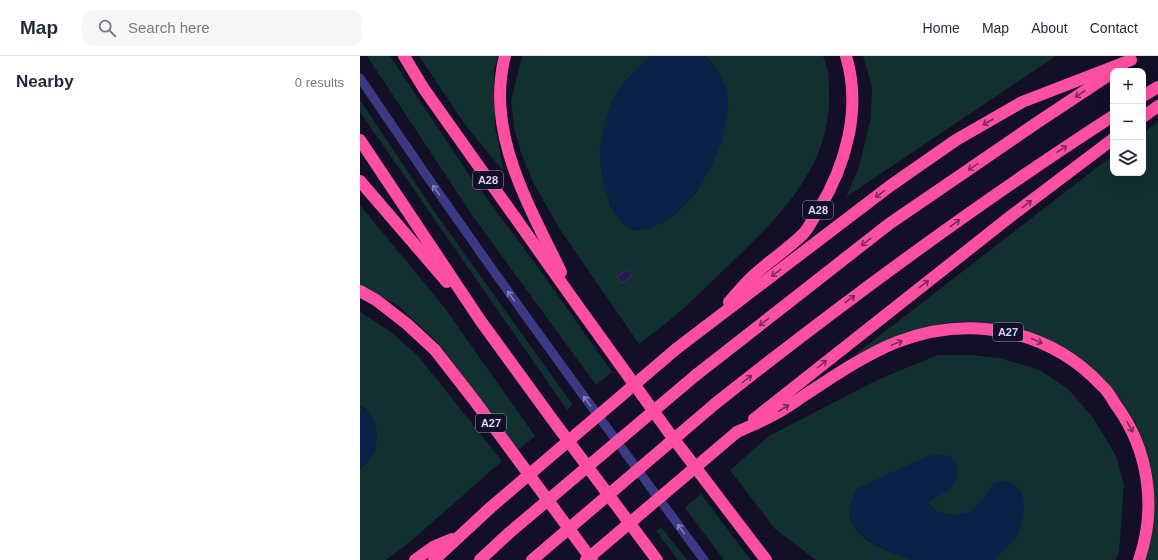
<!DOCTYPE html>
<html lang="en">
<head>
<meta charset="utf-8">
<style>
  body { margin:0; font-family:Helvetica,sans-serif; background:#f6f6f7; color:#1f2937 }
  .controls { position:absolute; right:12px; top:12px; display:grid; overflow:hidden; border-radius:8px; box-shadow:0 4px 16px #0002 }
  .controls button { width:36px; height:36px; display:grid; place-items:center; padding:0; border:0; border-bottom:1px solid #e0e1e3; background:#fff; color:#1f2937; font:20px sans-serif }
  .list { margin:0; padding:0; list-style:none }
  h2 { display:flex; justify-content:space-between; align-items:center; height:52px; margin:0; padding:0 16px; font-size:17px }
  h2 small { font-size:13px; font-weight:400; color:#747a83 }
  .icon { flex:none; width:22px; height:22px; fill:none; stroke:currentColor; stroke-width:2; stroke-linecap:round; stroke-linejoin:round }
  .map { position:relative; flex:none; width:798px; height:504px; overflow:hidden }
  header { display:flex; align-items:center; gap:24px; box-sizing:border-box; height:56px; padding:0 20px; background:#fff; border-bottom:1px solid #e0e1e3 }
  header strong { font-size:19px }
  nav { display:flex; gap:22px; margin-inline-start:auto; font-size:14px }
  .search { width:280px; height:36px; background:#f6f6f7; display:flex; align-items:center; gap:10px; box-sizing:border-box; padding:0 14px; border-radius:12px; color:#747a83; font-size:15px }
  main { display:flex }
  aside { flex:1; background:#fff }
  .map>svg:first-child { display:block }
</style>
</head>
<body>
<header>
<strong>Map</strong>
<div class="search"><svg class="icon" aria-label="search" viewBox="0 0 24 24"><circle cx="10" cy="10" r="6"/><path d="M15 15l6 6"/></svg>Search here</div>
<nav><a>Home</a><a>Map</a><a>About</a><a>Contact</a></nav>
</header>
<main>
<aside>
<h2>Nearby<small>0 results</small></h2>
<ul class="list">
</ul>
</aside>
<div class="map">
<svg width="798" height="504" viewBox="0 0 798 504">
  <rect width="100%" height="100%" fill="#130f26"/>
  <!-- green -->
  <g fill="#12302f">
    <path d="M7,0H30L108,117L180,214L252,316L236,329L114,162Z"/>
    <path d="M59,0H139L134,14L135,71L144,116L104,67Z"/>
    <path d="M162,0H291L265,25L252,46L246,66L242,121L246,136L251,151L260,164L269,172L278,174L288,172L301,167L311,161L323,151L337,135L347,117L359,91L361,21L354,9L345,0H463C469,14 469,21 469,35C472,110 420,160 370,208C354,223 338,239 322,254C308,266 293,277 279,288L201,175L174,128L161,97L154,72L151,44Z"/>
    <path d="M503,0H696L486,141L499,111L511,61L512,31Z"/>
    <path d="M0,44L76,158L213,349L207,354L0,56Z"/>
    <path d="M798,66V504H785C793,482 794,458 792,435C791,417 788,399 782,382C753,312 688,271 614,266C574,263 528,284 492,301L753,99V117H783V76Z"/>
    <path d="M0,149L84,251L175,380L158,394L79,288L36,248L0,229Z"/>
    <path d="M0,256L31,276L58,300L142,405L51,485L26,504H0V413C26,391 15,379 5,352L0,350Z"/>
    <path d="M578,299H612L640,302L680,314L708,333L734,363L756,400L764,429L759,496L755,504H633L638,499L635,427C620,446 614,464 585,458C577,457 572,453 568,446L591,432L489,458C491,462 492,466 494,470C506,489 533,497 553,504H456L415,473L370,414L409,380L517,324Z"/>
    <path d="M341,438L386,498L391,504H364L325,452Z"/>
    <path d="M301,471L327,504H318L296,475Z"/>
  </g>
  <!-- water -->
  <g fill="#0c2248">
    <path d="M291,0H345C355,10 364,22 367,36C376,81 330,171 280,173C248,175 239,113 240,90C241,78 247,58 252,46C260,28 276,13 291,0Z"/>
    <path d="M0,350C17,357 21,381 14,396C11,403 6,408 0,413Z"/>
    <path d="M580,398C584,399 588,400 592,402C600,409 599,423 592,431C586,437 576,441 568,446C571,453 577,457 584,458C626,466 624,424 643,425C671,425 666,467 655,483C649,490 640,498 633,504C614,504 596,504 577,504C570,504 561,504 553,504C543,502 533,497 524,493C497,479 478,462 498,432L568,400Z"/>
  </g>
  <!-- building -->
  <path fill="#241b47" stroke="#3b2d73" d="M267,213L272,220L262,227L257,221Z"/>
  <g fill="none" stroke-linecap="round" stroke-linejoin="round">
    <!-- service -->
    <path stroke="#3d3a85" stroke-width="9" d="M0,22C110,186 227,345 344,504"/>
    <!-- motorway -->
    <g stroke="#ff4fa3" stroke-width="12">
      <path d="M44,0L64,33L215,246L310,378L406,504"/>
      <path d="M145,0C125,77 169,149 201,216"/>
      <path d="M783,40L798,31"/>
      <path d="M783,61L798,50"/>
      <path d="M0,84L120,264L192,363L297,504"/>
      <path d="M0,125L87,226"/>
      <path d="M0,235L16,244L47,268L75,294L114,344L232,504"/>
      <path d="M369,246C377,237 385,227 394,219C409,205 428,193 443,178C449,172 453,162 458,155C486,109 502,53 486,0"/>
      <path d="M316,293L530,130L596,84L662,46L771,4"/>
      <path d="M336,319L529,168L678,66L752,17"/>
      <path d="M356,347C485,245 615,149 753,60"/>
      <path d="M394,363L651,160L753,83"/>
      <path d="M377,376C390,370 403,365 415,358C427,352 437,344 448,337C477,318 505,299 537,286C609,258 689,273 742,330C748,335 752,343 756,349C789,394 797,452 779,504"/>
      <path d="M55,504L73,491L92,483"/>
      <path d="M74,504L130,452"/>
      <path d="M120,504L149,477"/>
    </g>
    <!-- motorway-bridge -->
    <g stroke="#ff4fa3" stroke-width="12">
      <path d="M130,452L316,293"/>
      <path d="M149,477L336,319"/>
      <path d="M172,504L356,347"/>
      <path d="M226,504L377,376"/>
    </g>
  </g>
  <!-- one-way arrows -->
  <defs><path id="oneway-shaft" d="M-6 0H5M1.5-3L5.5 0L1.5 3" fill="none" stroke-width="1.6" stroke-linecap="round" stroke-linejoin="round"/></defs>
  <g stroke="#7d2c5e">
    <use href="#oneway-shaft" transform="translate(720 38) rotate(147)"/>
    <use href="#oneway-shaft" transform="translate(628 66) rotate(150)"/>
    <use href="#oneway-shaft" transform="translate(702 93) rotate(-34)"/>
    <use href="#oneway-shaft" transform="translate(613 111) rotate(146)"/>
    <use href="#oneway-shaft" transform="translate(520 138) rotate(143)"/>
    <use href="#oneway-shaft" transform="translate(667 148) rotate(-37)"/>
    <use href="#oneway-shaft" transform="translate(595 167) rotate(-36)"/>
    <use href="#oneway-shaft" transform="translate(506 186) rotate(142)"/>
    <use href="#oneway-shaft" transform="translate(416 217) rotate(143)"/>
    <use href="#oneway-shaft" transform="translate(564 228) rotate(-38)"/>
    <use href="#oneway-shaft" transform="translate(490 243) rotate(-37)"/>
    <use href="#oneway-shaft" transform="translate(404 266) rotate(142)"/>
    <use href="#oneway-shaft" transform="translate(677 285) rotate(24)"/>
    <use href="#oneway-shaft" transform="translate(537 287) rotate(-22)"/>
    <use href="#oneway-shaft" transform="translate(462 308) rotate(-39)"/>
    <use href="#oneway-shaft" transform="translate(387 323) rotate(-38)"/>
    <use href="#oneway-shaft" transform="translate(424 352) rotate(-33)"/>
    <use href="#oneway-shaft" transform="translate(770 371) rotate(61)"/>
  </g>
  <g stroke="#837fbc">
    <use href="#oneway-shaft" transform="translate(76 134) rotate(-125)"/>
    <use href="#oneway-shaft" transform="translate(151 240) rotate(-125)"/>
    <use href="#oneway-shaft" transform="translate(227 345) rotate(-126)"/>
    <use href="#oneway-shaft" transform="translate(321 473) rotate(-126)"/>
  </g>
  <g text-anchor="middle" stroke-width="3" stroke-linejoin="round" paint-order="stroke">
    <!-- shield labels -->
    <g fill="#130f26" stroke="#9e99be" stroke-width="1">
      <rect x="113" y="115" width="30" height="18" rx="3"/>
      <rect x="443" y="145" width="30" height="18" rx="3"/>
      <rect x="633" y="267" width="30" height="18" rx="3"/>
      <rect x="116" y="358" width="30" height="18" rx="3"/>
    </g>
    <g font-size="11" font-weight="bold" fill="#d9d4ff">
      <text x="128" y="128">A28</text>
      <text x="458" y="158">A28</text>
      <text x="648" y="280">A27</text>
      <text x="131" y="371">A27</text>
    </g>
  </g>
</svg>
<div class="controls">
<button>+</button>
<button>−</button>
<button><svg class="icon" aria-label="layers" viewBox="0 0 24 24"><path d="M12 4l9 5-9 5-9-5zM3 14l9 5 9-5"/></svg></button>
</div>
</div>
</main>
</body>
</html>
